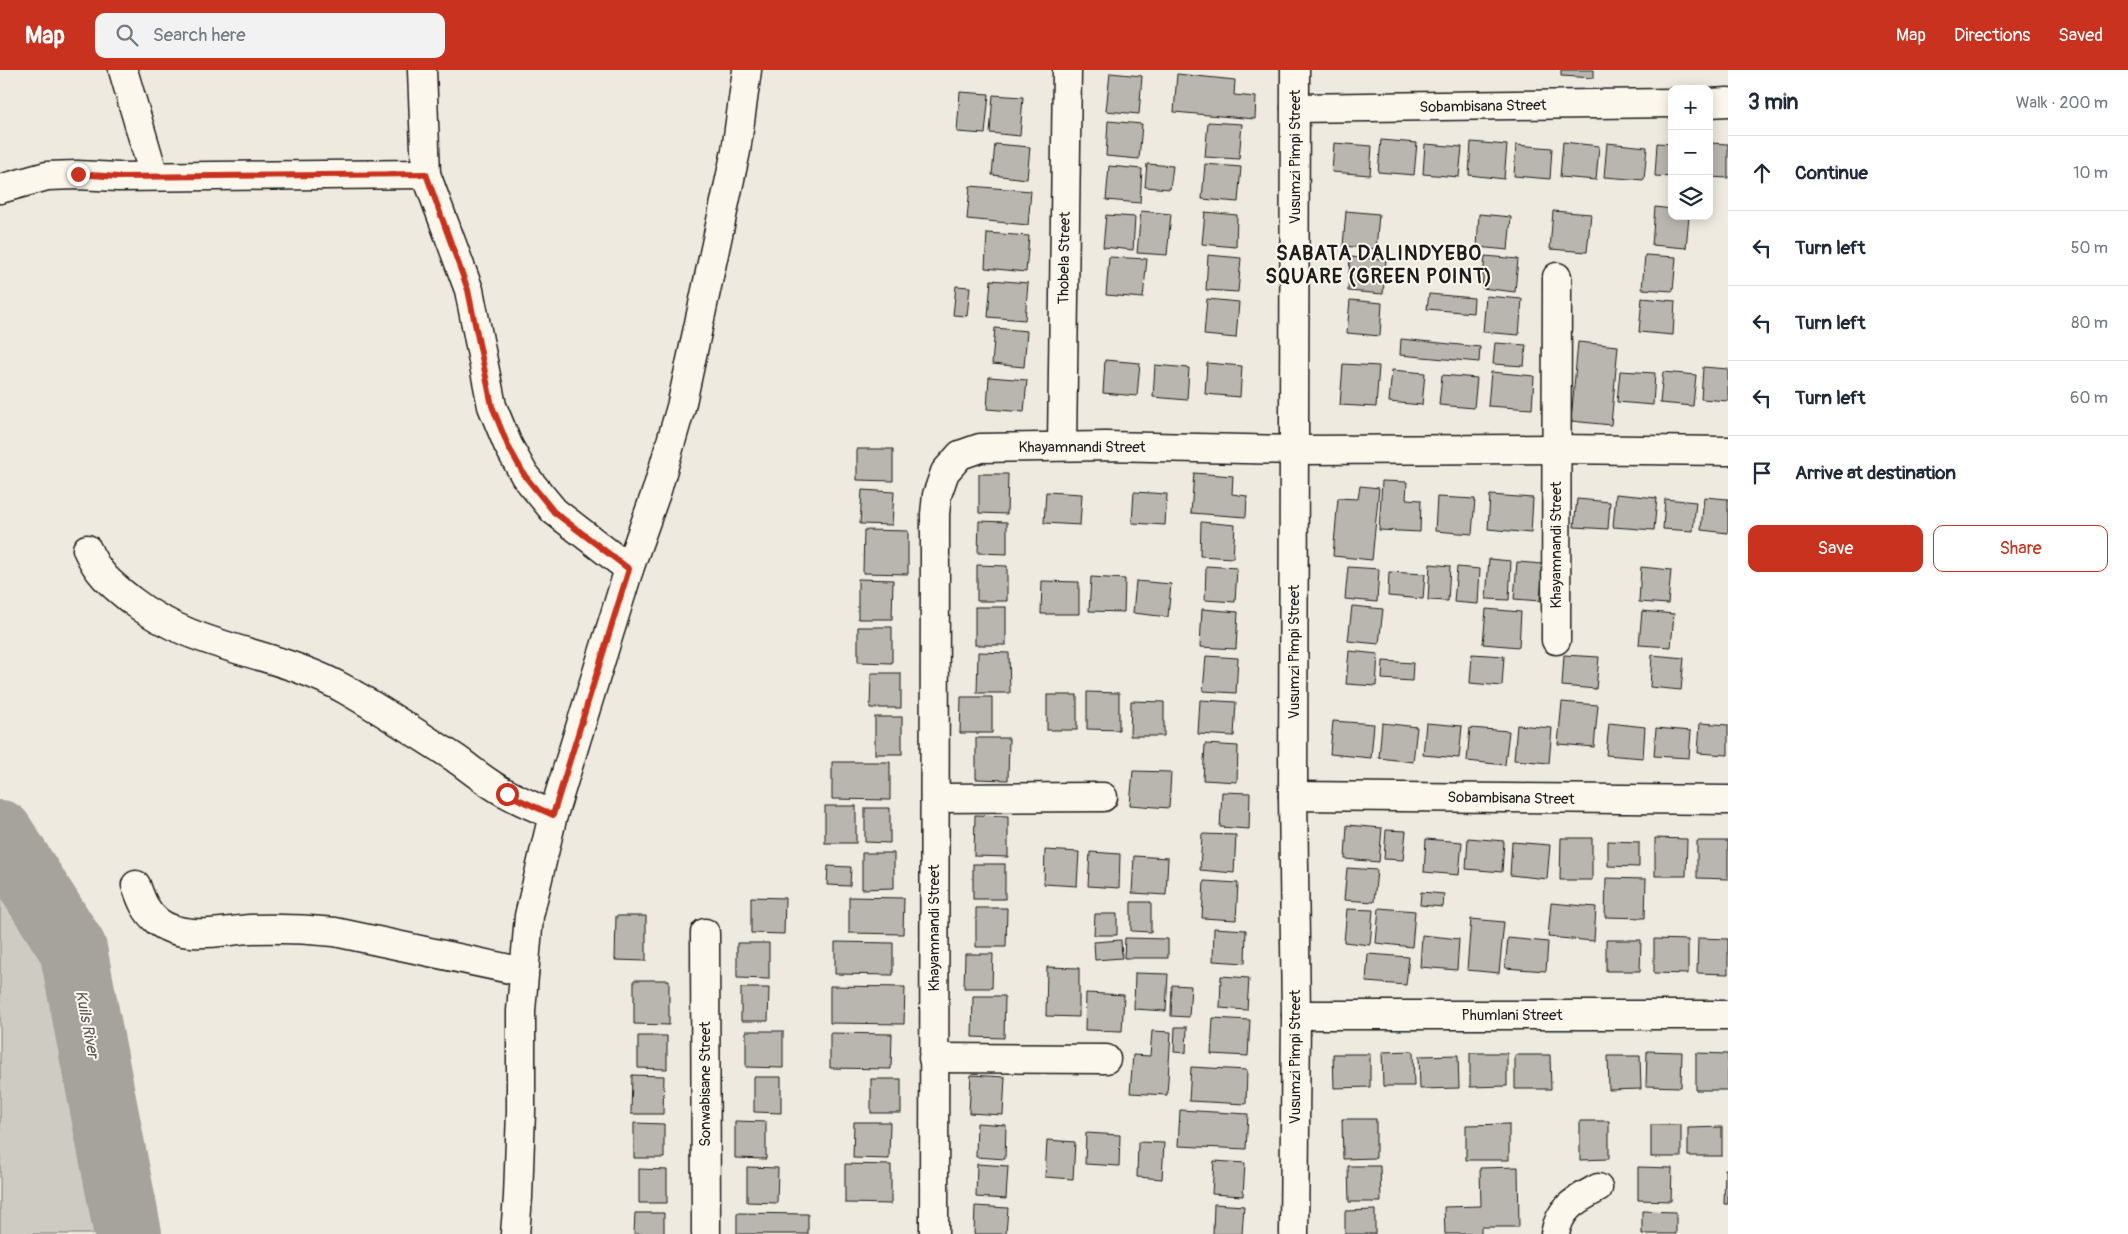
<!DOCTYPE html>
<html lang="en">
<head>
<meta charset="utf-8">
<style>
  body { margin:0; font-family:Pangolin,sans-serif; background:#f2f2f3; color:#1f2937 }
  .controls { position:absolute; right:15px; top:15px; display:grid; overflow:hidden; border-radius:10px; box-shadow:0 2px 12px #0003 }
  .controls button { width:45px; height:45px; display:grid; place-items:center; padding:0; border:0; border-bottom:1px solid #e0e1e3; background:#fff; color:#1f2937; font:25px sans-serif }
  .stop { position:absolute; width:15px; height:15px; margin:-11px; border:4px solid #c8321e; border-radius:50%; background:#fff }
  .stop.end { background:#c8321e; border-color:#fff; box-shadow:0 1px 5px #0008 }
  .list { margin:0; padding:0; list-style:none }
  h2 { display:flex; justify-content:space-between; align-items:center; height:65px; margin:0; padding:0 20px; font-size:21px }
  h2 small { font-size:16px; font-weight:400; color:#747a83 }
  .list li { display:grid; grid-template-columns:32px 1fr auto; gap:15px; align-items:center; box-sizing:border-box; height:75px; padding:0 20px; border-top:1px solid #e0e1e3 }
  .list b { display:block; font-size:19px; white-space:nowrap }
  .list em { font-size:16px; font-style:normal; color:#747a83 }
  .actions { display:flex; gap:10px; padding:15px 20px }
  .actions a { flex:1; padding:11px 0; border:1px solid #c8321e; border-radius:10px; text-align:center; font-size:18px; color:#c8321e }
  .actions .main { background:#c8321e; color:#fff }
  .icon { flex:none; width:28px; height:28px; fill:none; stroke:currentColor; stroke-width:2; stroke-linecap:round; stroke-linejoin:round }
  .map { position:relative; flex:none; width:1728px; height:1164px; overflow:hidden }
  header { display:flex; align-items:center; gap:30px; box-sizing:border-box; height:70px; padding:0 25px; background:#c8321e; color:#fff }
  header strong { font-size:24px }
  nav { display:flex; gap:28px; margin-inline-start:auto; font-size:18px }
  .search { width:350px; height:45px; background:#f2f2f3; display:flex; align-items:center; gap:12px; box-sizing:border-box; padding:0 18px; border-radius:10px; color:#747a83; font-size:19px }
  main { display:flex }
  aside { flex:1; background:#fff }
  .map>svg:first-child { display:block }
</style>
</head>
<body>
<header>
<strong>Map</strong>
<div class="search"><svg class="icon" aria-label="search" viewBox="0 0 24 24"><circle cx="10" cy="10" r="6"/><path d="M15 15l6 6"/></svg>Search here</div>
<nav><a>Map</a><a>Directions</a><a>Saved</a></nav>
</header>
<main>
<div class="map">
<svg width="1728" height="1164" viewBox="0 0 1728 1164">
  <rect width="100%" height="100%" fill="#eeeadf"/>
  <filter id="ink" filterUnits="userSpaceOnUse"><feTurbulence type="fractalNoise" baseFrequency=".02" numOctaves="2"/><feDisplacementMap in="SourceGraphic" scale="10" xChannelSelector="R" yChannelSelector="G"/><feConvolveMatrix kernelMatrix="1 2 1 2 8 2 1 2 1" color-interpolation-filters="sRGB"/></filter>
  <g filter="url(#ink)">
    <!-- green -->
    <path fill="#ceccc2" stroke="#75746f" d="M0,731L95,872L114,987L120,1063L155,1164H0Z"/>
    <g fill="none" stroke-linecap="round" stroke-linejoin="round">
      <!-- river -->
      <path stroke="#a6a39d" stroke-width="68" d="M0,764L73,879L128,1164"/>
    </g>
    <!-- building -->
    <g fill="#b9b6af" stroke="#1c1c1c">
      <path d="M1561,0H1594V8L1561,6Z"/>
      <path d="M1110,3L1142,6L1139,44L1106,41Z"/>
      <path d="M1177,4L1235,10L1234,25L1256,27L1255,49L1174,42Z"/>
      <path d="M960,22L989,24L985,64L957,62Z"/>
      <path d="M993,25L1023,27L1020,66L990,63Z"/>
      <path d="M1108,51L1142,54L1139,89L1106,86Z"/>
      <path d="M1208,52L1242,54L1239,89L1205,87Z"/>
      <path d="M1381,70L1417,73L1414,105L1378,102Z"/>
      <path d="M1471,72L1507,75L1504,109L1469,105Z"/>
      <path d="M1563,72L1599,76L1596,110L1560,107Z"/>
      <path d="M1334,73L1372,76L1370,105L1332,102Z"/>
      <path d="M1607,73L1647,77L1644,110L1604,107Z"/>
      <path d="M1657,73L1672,74V107L1655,106Z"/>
      <path d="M1709,73L1728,74V108L1709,107Z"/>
      <path d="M995,74L1030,77L1027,109L992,105Z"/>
      <path d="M1425,74L1462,77L1459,107L1423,104Z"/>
      <path d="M1516,75L1552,78L1550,109L1514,106Z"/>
      <path d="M1147,94L1173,96L1170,119L1145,117Z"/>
      <path d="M1205,94L1241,97L1238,132L1202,129Z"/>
      <path d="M1109,96L1142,99L1140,133L1106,130Z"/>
      <path d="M970,116L1031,121L1028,155L967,149Z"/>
      <path d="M1655,137L1672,139V146H1689L1686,178L1652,175Z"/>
      <path d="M1141,141L1171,144L1167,185L1137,183Z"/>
      <path d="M1346,141L1379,144L1376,179L1343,176Z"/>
      <path d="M1553,141L1591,144L1587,182L1550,179Z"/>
      <path d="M1205,142L1237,145L1236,177L1202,174Z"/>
      <path d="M1479,144L1511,147L1508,180L1477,177Z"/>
      <path d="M1106,145L1135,147L1133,180L1103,177Z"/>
      <path d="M987,163L1029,166L1026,202L985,198Z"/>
      <path d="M1208,185L1241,188L1238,222L1206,220Z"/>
      <path d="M1645,185L1676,187L1673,221L1642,219Z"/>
      <path d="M1485,186L1518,189L1515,222L1482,218Z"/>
      <path d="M1109,187L1147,189L1143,228L1106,225Z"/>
      <path d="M1350,187L1386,190L1383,224L1348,221Z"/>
      <path d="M991,210L1028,213L1025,250L988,247Z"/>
      <path d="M956,216L970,217L967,246L953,245Z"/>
      <path d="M1429,224L1474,228L1473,243L1427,239Z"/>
      <path d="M1486,226L1522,229L1519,265L1483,262Z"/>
      <path d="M1642,228L1675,231L1673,265L1639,262Z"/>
      <path d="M1207,229L1239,232L1236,268L1204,265Z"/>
      <path d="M1350,230L1382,233L1380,266L1347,263Z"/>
      <path d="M995,258L1027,261L1024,297L992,294Z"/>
      <path d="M1401,269L1480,277L1479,292L1400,285Z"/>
      <path d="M1578,272L1618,276L1611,355L1571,351Z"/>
      <path d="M1495,273L1526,275L1524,296L1493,294Z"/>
      <path d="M1105,290L1140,293L1137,326L1103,323Z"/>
      <path d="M1207,293L1242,296L1240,327L1205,324Z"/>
      <path d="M1343,294L1379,296L1376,337L1340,335Z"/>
      <path d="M1155,295L1189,298L1187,330L1153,327Z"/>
      <path d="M1703,297L1728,299V331L1701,329Z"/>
      <path d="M1392,300L1425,303L1422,335L1389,332Z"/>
      <path d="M1620,301L1655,303L1653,335L1617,332Z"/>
      <path d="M1491,302L1534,306L1532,339L1488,336Z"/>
      <path d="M1663,302L1696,305L1693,336L1660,333Z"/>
      <path d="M1442,305L1477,308L1474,338L1439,335Z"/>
      <path d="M989,307L1027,310L1024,342L987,339Z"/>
      <path d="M857,379H893V411L857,410Z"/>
      <path d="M1194,403L1233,406L1232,424L1247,426L1246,447L1191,443Z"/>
      <path d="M979,404H1008L1007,444L979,443Z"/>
      <path d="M1382,411L1407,412L1406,429L1421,430L1420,462L1379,460Z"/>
      <path d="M1360,416L1379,418L1372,490L1333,486L1338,428L1358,429Z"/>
      <path d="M862,420L894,422L892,455L860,454Z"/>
      <path d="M1046,422L1082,424L1080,455L1044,453Z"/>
      <path d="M1134,422L1167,424L1165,455L1132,453Z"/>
      <path d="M1616,424L1657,428L1654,460L1613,457Z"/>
      <path d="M1490,425L1533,428L1531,463L1488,459Z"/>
      <path d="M1437,427L1475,429L1472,464L1435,461Z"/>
      <path d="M1704,427L1728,429V463L1701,460Z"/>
      <path d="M1577,429L1610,432L1608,459L1574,457Z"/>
      <path d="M1665,429L1696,432L1693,461L1663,459Z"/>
      <path d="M979,451L1007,452V484L978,483Z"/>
      <path d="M1201,452L1235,455L1233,488L1200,486Z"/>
      <path d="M864,460L908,461V504L863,503Z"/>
      <path d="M1489,489L1511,491L1509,530L1486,529Z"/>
      <path d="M1517,492L1543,494L1540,531L1514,529Z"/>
      <path d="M1430,494L1450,496L1448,531L1428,530Z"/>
      <path d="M977,495L1007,496V531H977Z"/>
      <path d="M1206,496L1237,498L1235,532L1205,530Z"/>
      <path d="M1348,497L1379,499L1377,532L1345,529Z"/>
      <path d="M1457,497L1480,499L1478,534L1454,532Z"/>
      <path d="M1641,497L1671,500L1668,534L1639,532Z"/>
      <path d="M1389,502L1425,504L1423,529L1388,526Z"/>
      <path d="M1091,507L1125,509L1124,542L1089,541Z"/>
      <path d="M858,509L893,510L892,549H858Z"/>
      <path d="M1042,511L1079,512V544H1041Z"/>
      <path d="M1136,511L1171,514L1168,547L1133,543Z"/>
      <path d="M1352,536L1383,539L1379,574L1348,571Z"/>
      <rect x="975" y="537" width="31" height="38"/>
      <path d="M1202,539L1238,542L1236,579L1200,577Z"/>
      <path d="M1486,539L1521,542L1519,577L1483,574Z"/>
      <path d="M1642,541L1674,544L1671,577L1639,575Z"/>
      <path d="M858,557H892V593L858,592Z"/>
      <path d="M1349,581L1378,584L1376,616L1346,614Z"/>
      <path d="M978,582L1009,583L1010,623H977Z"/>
      <path d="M1472,584L1504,586L1502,616L1470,613Z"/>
      <path d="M1564,585L1599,587L1596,619L1562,616Z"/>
      <path d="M1652,585L1684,588L1681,620L1650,617Z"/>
      <path d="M1206,586L1238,588L1236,623L1203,621Z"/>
      <path d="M1383,591L1413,593L1412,611L1382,609Z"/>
      <path d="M871,603H901V638H870Z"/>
      <path d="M1087,622L1119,623V660L1087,659Z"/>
      <rect x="1047" y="625" width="30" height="35"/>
      <path d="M961,627H992V663H960Z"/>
      <path d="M1200,630L1236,632L1234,666L1198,664Z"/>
      <path d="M1131,631L1164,632V666H1130Z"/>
      <path d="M1562,632L1598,635L1594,677L1558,674Z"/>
      <rect x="875" y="647" width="27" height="37"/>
      <path d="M1333,651L1374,654L1371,688L1330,684Z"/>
      <path d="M1382,653L1417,657L1413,692L1379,688Z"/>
      <path d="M1426,653L1462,656L1459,688L1423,685Z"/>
      <path d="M1609,653L1645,657L1643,688L1606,685Z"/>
      <path d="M1700,653L1728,655V685L1698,683Z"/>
      <path d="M1517,655L1552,658L1549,693L1514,690Z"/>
      <path d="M1470,658L1509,661L1505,695L1467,691Z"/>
      <path d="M1656,658L1691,661L1689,688L1654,686Z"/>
      <path d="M976,668H1009L1008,710L976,709Z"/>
      <path d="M1205,674L1238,676L1237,712L1203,710Z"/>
      <path d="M832,692H890V730L832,729Z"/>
      <path d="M1133,701L1171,702L1169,738L1130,735Z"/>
      <path d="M1222,722L1250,723L1249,759L1220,757Z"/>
      <rect x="825" y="736" width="31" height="37"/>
      <path d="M865,738H890V773L865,772Z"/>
      <path d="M975,745L1008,746V787L974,786Z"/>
      <path d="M1347,755L1382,758L1379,792L1345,789Z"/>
      <path d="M1386,760L1406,761L1403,790L1384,789Z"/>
      <path d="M1202,764L1236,765L1234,803L1200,800Z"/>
      <path d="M1468,768L1504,771L1502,802L1466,799Z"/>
      <path d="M1561,768H1592V810H1560Z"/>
      <path d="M1655,768L1687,769L1686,806H1655Z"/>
      <path d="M1426,769L1462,772L1459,805L1424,802Z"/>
      <path d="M1608,771L1639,772V797L1608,796Z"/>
      <path d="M1697,771H1728V809L1697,808Z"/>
      <path d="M1512,772L1550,775L1547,809L1510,805Z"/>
      <path d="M1045,780L1079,782L1077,816L1044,814Z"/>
      <path d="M1090,782L1120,784L1119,818L1088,816Z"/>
      <path d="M862,783H894V818L862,819Z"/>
      <path d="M1134,786L1168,788L1166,825L1132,823Z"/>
      <rect x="973" y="794" width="32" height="35"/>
      <path d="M828,796L851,797L850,816L827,815Z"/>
      <path d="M1347,798L1377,800L1374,832L1344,830Z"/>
      <path d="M1606,808L1646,809L1645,848L1605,847Z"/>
      <path d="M1204,811L1238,813L1236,850L1202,848Z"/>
      <path d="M1421,822L1444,824L1443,837L1420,835Z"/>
      <path d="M751,827L785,828L784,864L751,863Z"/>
      <path d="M849,827L904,828L903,864L849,863Z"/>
      <path d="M1131,832H1151V862L1131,861Z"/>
      <path d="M1551,833L1596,837L1594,871L1548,867Z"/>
      <path d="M976,838H1007L1006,877H976Z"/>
      <path d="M1379,838L1415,841L1412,877L1376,873Z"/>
      <path d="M1347,839L1373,840L1370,875L1344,872Z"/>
      <path d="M1095,844H1117V865H1094Z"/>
      <path d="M616,846H646V891L615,890Z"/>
      <path d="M1471,849L1504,852L1499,903L1467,900Z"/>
      <path d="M1214,858L1246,860L1245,893L1213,891Z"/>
      <path d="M1422,865L1459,869L1457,900L1420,897Z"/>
      <path d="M1125,868L1168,869V888H1124Z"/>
      <path d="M1508,868L1548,872L1546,901L1505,898Z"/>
      <path d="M1698,868L1728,869V904L1697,903Z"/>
      <path d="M1654,869L1688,870V904L1654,903Z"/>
      <path d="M1121,870L1122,888L1095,890L1094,872Z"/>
      <path d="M1606,870H1641L1640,901H1606Z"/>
      <path d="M835,872L893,873V905L835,904Z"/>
      <path d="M737,873H769V909L737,908Z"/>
      <path d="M965,884H993L992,918H964Z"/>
      <path d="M1368,884L1409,887L1406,915L1366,912Z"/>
      <path d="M1047,897L1079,898V947L1046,946Z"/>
      <path d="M1135,903L1168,904L1166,941L1134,939Z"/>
      <path d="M1221,906L1249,908L1247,940L1220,938Z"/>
      <path d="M634,910H669V955L634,954Z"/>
      <path d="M1172,915L1191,916L1189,947L1171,946Z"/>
      <path d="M830,916L905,917L904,954L830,953Z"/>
      <path d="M741,918H769L768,951H741Z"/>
      <path d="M1086,923L1124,925L1122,961L1085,960Z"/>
      <path d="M973,926H1005L1004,968L972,967Z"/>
      <path d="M1213,948L1250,950L1248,986L1211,984Z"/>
      <path d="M1175,957H1187L1186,983L1174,982Z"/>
      <path d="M746,961H783V998L746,997Z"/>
      <path d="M1152,961L1171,962L1167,1025L1130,1023L1133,985L1150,986Z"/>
      <path d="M830,963L892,964L891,999L830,998Z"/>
      <path d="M638,966H667V999L638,998Z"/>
      <path d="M1413,981L1414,1016H1383L1382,982Z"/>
      <path d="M1647,981L1682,982L1681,1017L1646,1016Z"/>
      <path d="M1470,983H1507V1016L1470,1017Z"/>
      <path d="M1696,983L1728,984V1020H1696Z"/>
      <path d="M1333,984H1370V1017L1334,1018Z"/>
      <path d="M1458,985L1459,1018L1420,1019L1419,986Z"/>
      <path d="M1515,985H1550L1551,1019H1515Z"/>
      <path d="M1608,986H1640L1641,1019L1609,1020Z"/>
      <path d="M1191,997L1247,1000L1246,1034L1189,1031Z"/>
      <path d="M632,1005L664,1006L663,1044H631Z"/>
      <path d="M971,1005L1005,1007L1003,1045L969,1043Z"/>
      <path d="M754,1007H781V1043L754,1042Z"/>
      <rect x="871" y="1009" width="30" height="34"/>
      <path d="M1180,1040L1248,1044L1246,1079L1178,1076Z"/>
      <path d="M1342,1049H1376V1088L1343,1089Z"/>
      <path d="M735,1051L766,1052V1089L735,1088Z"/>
      <path d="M1580,1051H1609V1089L1580,1090Z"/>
      <path d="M854,1052H890L889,1089L853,1088Z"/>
      <path d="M634,1053L664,1054V1088H634Z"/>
      <path d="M977,1053L1006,1055L1005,1089L976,1087Z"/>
      <path d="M1509,1054V1090H1466V1055Z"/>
      <rect x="1651" y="1055" width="30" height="32"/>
      <path d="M1722,1057V1086H1688V1058Z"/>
      <path d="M1086,1063L1120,1065L1119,1096L1085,1094Z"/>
      <path d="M1047,1070L1075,1072L1073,1109L1045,1107Z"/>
      <path d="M1138,1072L1164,1073L1162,1109L1137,1107Z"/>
      <path d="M1214,1091L1245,1093L1243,1126L1212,1124Z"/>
      <path d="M845,1094L891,1095V1134L845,1133Z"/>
      <path d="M977,1094L1008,1096L1006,1129L976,1127Z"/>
      <path d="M1348,1096H1380L1381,1132H1349Z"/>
      <path d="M747,1097L778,1098L777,1133L747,1132Z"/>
      <path d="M1518,1097L1519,1157H1481V1164H1445L1444,1137L1481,1136L1480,1098Z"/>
      <path d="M1638,1097L1672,1098L1671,1131L1638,1130Z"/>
      <path d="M639,1099L667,1100V1133H639Z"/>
      <path d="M1725,1099H1728V1134H1724Z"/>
      <path d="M1214,1134L1244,1136L1242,1164H1213Z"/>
      <path d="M975,1136L1008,1138L1006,1164H974Z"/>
      <path d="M1375,1140V1164H1345V1141Z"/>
      <path d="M1642,1141L1676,1142V1164H1642Z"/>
      <path d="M635,1143H664V1164H634Z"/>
      <path d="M737,1143L808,1144V1164H737Z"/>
    </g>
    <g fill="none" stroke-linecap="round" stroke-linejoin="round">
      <!-- street casing -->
      <g stroke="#1c1c1c" stroke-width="31">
        <g id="street">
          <path d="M123,0L154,106"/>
          <path d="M422,0L426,104L469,220L492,336L508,375L525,406L554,441L629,499"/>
          <path d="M1709,33L1728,32"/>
          <path d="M1295,38L1672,33"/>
          <path d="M0,119L47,106L77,105L118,107L426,104"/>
          <path d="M1062,376L1067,0"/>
          <path d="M87,479C98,504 110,513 131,530C196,581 276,580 346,620C383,641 419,665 455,688C472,700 489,715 508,724C522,732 538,738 553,745"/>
          <path d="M1556,570L1557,207"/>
          <path d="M1293,726L1728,730"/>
          <path d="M935,728L1103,727"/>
          <path d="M136,815C141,829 145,841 157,851C182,871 221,861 250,859C279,858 306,859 335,862L524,902"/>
          <path d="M705,863L706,1164"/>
          <path d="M1296,945H1728"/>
          <path d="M933,988L1106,989"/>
          <path d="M515,1164L518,1127L521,1041V941L529,846L553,745L629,499L657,420L681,337L736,81L747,0"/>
          <path d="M934,1164L935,444L937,425L945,402L960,385L980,378L1106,376L1295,380L1555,379L1728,381"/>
          <path d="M1294,1164L1296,945L1293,726L1295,0"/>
          <path d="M1555,1164C1560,1137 1576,1130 1598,1118"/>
        </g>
      </g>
      <!-- street -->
      <use href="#street" stroke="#fbf7ec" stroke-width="28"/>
    </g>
  </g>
  <g fill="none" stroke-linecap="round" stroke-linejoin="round" filter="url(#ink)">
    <!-- route -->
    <path stroke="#c8321e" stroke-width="6" d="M78,104L118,107L426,104L468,220L492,336L508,376L525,406L554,442L629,499L553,745L507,724"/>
  </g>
  <g text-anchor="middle" stroke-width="4" stroke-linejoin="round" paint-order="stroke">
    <!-- street labels -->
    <g font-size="15" fill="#1c1c1c" stroke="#fbf7ec">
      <text transform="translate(1483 36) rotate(-1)" y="5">Sobambisana Street</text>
      <text transform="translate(1295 87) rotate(-90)" y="5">Vusumzi Pimpi Street</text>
      <text transform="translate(1064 188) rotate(-89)" y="5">Thobela Street</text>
      <text x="1082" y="382">Khayamnandi Street</text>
      <text transform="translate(1556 475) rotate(-90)" y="5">Khayamnandi Street</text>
      <text transform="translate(1294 582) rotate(-90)" y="5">Vusumzi Pimpi Street</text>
      <text transform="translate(1511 728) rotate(1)" y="5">Sobambisana Street</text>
      <text transform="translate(934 858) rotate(-90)" y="5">Khayamnandi Street</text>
      <text x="1512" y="950">Phumlani Street</text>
      <text transform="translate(1295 987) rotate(-90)" y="5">Vusumzi Pimpi Street</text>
      <text transform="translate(705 1014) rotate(-90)" y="5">Sonwabisane Street</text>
    </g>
    <!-- water labels -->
    <g font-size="16" font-style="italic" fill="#5a5956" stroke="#fbf7ec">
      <text transform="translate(88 954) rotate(79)" y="6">Kuils River</text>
    </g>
    <!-- district labels -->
    <g font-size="20" font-weight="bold" letter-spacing="1" fill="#1c1c1c" stroke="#fbf7ec">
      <text x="1379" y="190">SABATA DALINDYEBO<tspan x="1379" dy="23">SQUARE (GREEN POINT)</tspan></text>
    </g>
  </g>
</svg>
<div class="controls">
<button>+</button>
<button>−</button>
<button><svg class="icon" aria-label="layers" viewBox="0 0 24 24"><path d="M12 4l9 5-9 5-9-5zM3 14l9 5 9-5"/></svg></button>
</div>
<div class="stop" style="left:507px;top:724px"></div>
<div class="stop end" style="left:78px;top:104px"></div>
</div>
<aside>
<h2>3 min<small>Walk · 200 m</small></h2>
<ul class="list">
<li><svg class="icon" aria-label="ahead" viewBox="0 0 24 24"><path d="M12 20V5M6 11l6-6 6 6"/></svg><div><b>Continue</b></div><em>10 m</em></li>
<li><svg class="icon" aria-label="left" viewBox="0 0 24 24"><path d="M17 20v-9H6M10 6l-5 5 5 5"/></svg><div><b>Turn left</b></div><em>50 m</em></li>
<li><svg class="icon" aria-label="left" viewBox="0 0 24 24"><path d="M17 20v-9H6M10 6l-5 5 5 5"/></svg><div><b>Turn left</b></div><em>80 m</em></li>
<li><svg class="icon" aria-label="left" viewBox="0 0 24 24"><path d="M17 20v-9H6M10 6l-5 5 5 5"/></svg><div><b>Turn left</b></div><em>60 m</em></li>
<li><svg class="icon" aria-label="arrive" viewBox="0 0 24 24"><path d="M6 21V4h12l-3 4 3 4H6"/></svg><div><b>Arrive at destination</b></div></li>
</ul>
<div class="actions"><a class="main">Save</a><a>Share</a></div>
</aside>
</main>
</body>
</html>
